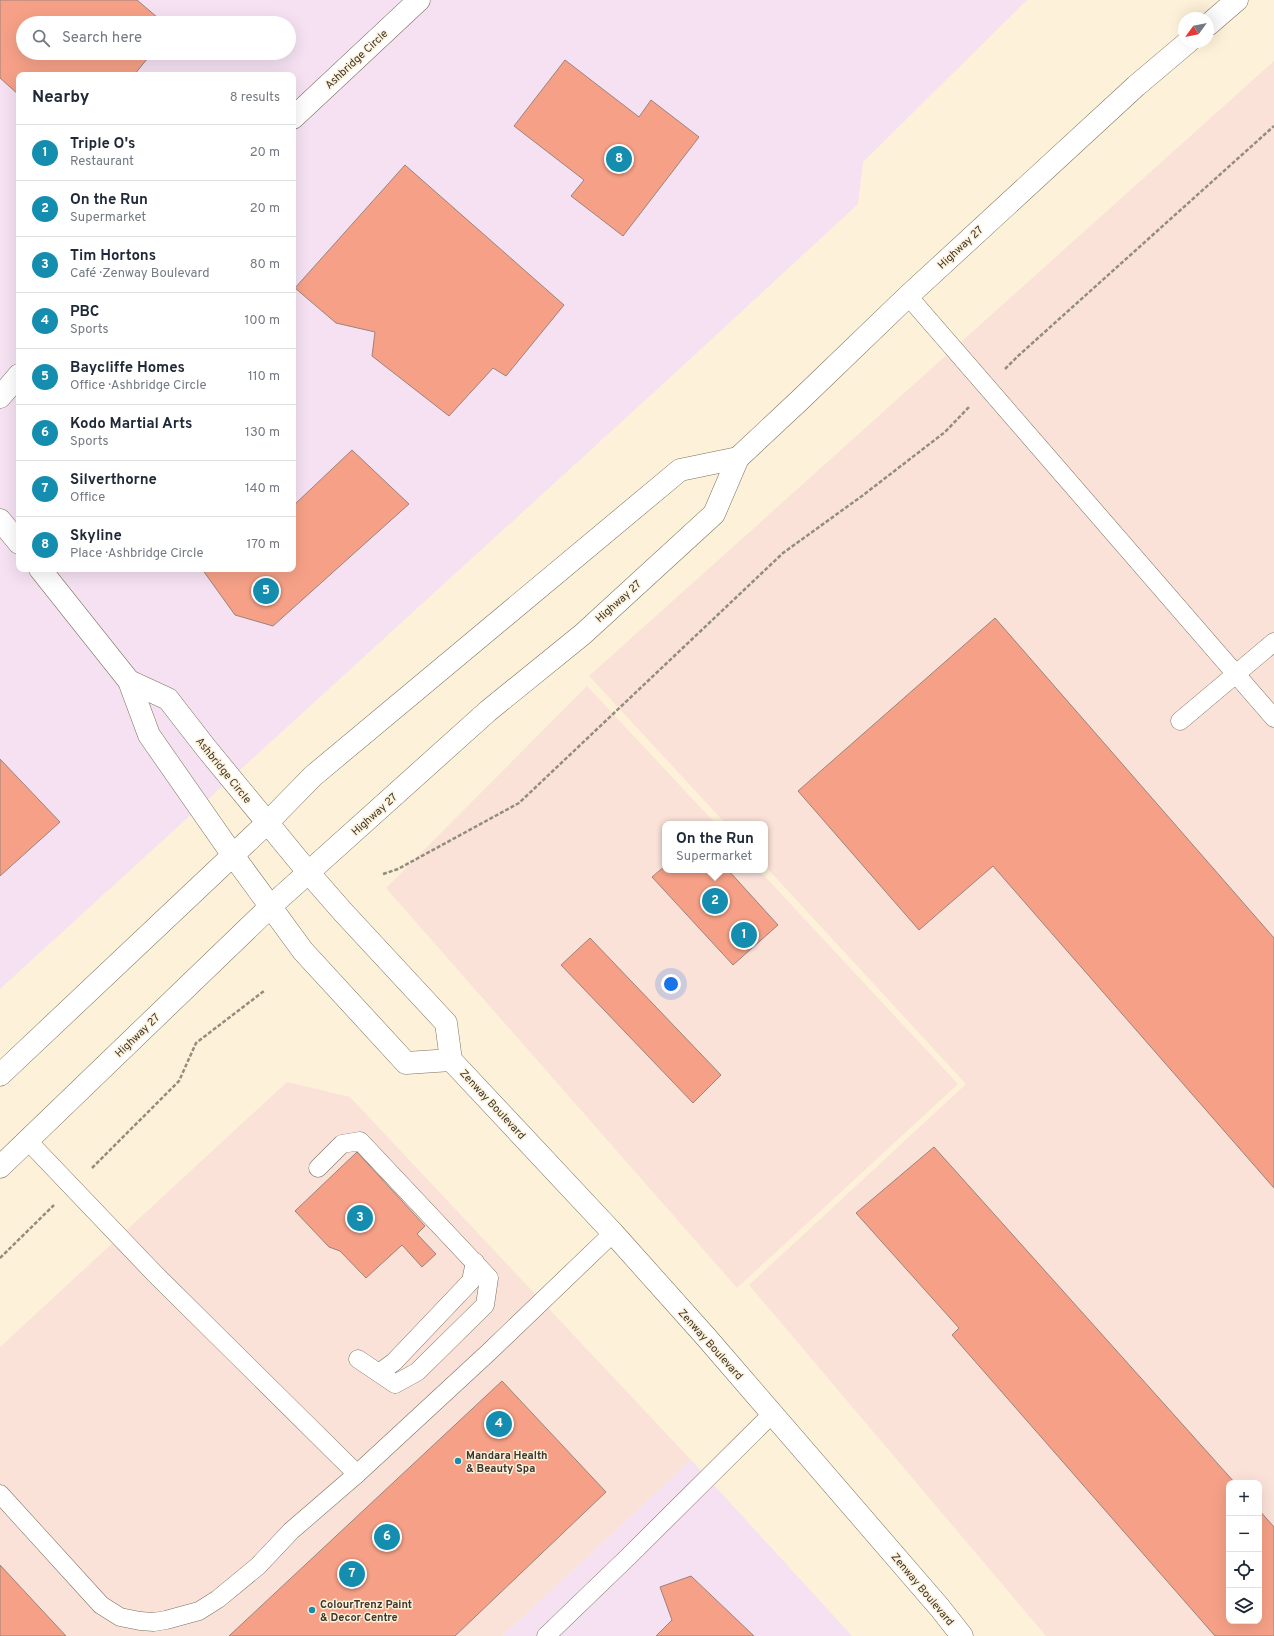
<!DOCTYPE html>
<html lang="en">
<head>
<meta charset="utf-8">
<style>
  body { margin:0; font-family:Overpass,sans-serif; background:#f6f6f7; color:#1f2937 }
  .controls { position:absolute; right:12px; bottom:12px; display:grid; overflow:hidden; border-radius:8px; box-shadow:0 4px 16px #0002 }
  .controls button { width:36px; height:36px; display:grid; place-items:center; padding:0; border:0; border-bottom:1px solid #e0e1e3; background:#fff; color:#1f2937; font:20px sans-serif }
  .compass { position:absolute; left:1178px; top:12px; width:36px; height:36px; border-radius:50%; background:#fff; box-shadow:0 4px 16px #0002; rotate:237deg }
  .you { position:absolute; left:671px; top:984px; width:14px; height:14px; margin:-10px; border:3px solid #fff; border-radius:50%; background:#1a73e8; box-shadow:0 0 0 6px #1a73e833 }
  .badge { display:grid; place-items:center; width:26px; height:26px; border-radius:50%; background:#148daf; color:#fff; font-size:13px; font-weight:700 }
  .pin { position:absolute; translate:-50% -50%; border:2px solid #fff; box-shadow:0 1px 4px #0006 }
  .popup { position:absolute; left:662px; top:821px; width:106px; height:52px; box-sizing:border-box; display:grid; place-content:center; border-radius:8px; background:#fff; filter:drop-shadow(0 1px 3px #0005); font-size:13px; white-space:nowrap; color:#747a83 }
  .popup b { font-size:15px; color:#1f2937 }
  .popup::after { content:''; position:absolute; left:50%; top:100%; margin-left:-8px; border:8px solid transparent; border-top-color:#fff }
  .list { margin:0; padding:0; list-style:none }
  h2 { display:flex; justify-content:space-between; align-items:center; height:52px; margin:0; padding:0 16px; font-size:17px }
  h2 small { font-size:13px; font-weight:400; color:#747a83 }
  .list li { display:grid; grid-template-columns:26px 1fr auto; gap:12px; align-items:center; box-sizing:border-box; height:56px; padding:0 16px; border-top:1px solid #e0e1e3 }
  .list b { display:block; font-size:15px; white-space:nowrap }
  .list p { margin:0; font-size:13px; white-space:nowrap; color:#747a83 }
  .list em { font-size:13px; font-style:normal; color:#747a83 }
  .icon { flex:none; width:22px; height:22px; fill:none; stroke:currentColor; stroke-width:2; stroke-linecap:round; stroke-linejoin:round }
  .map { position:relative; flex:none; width:1274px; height:1636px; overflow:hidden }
  .search { position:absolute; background:#fff; box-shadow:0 4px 16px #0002; left:16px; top:16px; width:280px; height:44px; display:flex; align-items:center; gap:10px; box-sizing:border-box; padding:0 14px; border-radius:22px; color:#747a83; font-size:15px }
  .panel { position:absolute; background:#fff; box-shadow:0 4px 16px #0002; left:16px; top:72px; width:280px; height:500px; border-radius:8px }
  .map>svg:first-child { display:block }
</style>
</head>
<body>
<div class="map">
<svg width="1274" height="1636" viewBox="0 0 1274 1636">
  <rect width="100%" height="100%" fill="#fdf1d9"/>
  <!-- commercial -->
  <g fill="#fbe2d9" fill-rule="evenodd">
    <path d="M1274,61V1636H1046L749,1285L966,1084L765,866V824H726L589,676ZM1229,1483H1259V1621H1229Z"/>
    <path d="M587,686L716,824H665V870H759L958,1084L737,1288L386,888Z"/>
    <path d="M287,1082L350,1097L691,1460L502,1636H0V1347Z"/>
  </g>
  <!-- industrial -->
  <g fill="#f5e1f2" fill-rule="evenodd">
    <path d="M0,0H1027L863,162L858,204L675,373L0,989ZM23,23H289V53H23ZM19,75H293V569H19Z"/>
    <path d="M691,1460L852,1636H502Z"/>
  </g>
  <!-- building -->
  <g fill="#f6a187" stroke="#9c827a">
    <path d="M0,0H137L164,23H23V53H152L134,75H19V95L0,78Z"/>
    <path d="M565,60L639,117L651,100L699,137L623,236L571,196L584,180L514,126Z"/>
    <path d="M405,165L564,305L506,376L493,368L449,416L372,356L375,332L336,323L295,288Z"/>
    <path d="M352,450L409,504L273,626L235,615L202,569H293V506Z"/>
    <path d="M995,618L1274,938V1188L993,866L919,930L798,791Z"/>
    <path d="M0,759L60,822L0,876Z"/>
    <path d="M665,866V870H728L778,925L733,965L652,877Z"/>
    <path d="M590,938L721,1075L693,1103L561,965Z"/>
    <path d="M934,1147L1235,1483H1229V1621H1259V1510L1274,1527V1636H1215L952,1335L959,1328L856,1213Z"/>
    <path d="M357,1152L425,1226L417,1234L436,1254L422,1267L402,1245L366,1278L340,1251L329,1247L295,1211Z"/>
    <path d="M502,1381L606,1492L455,1636H229Z"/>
    <path d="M0,1565L66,1636H0Z"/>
    <path d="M691,1576L754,1636H656L672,1620L660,1587Z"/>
  </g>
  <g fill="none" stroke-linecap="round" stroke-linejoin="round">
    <!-- lane casing -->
    <g stroke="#7b715b" stroke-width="19">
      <g id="lane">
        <path d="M908,296L1274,718"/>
        <path d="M1180,721L1274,642"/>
        <path d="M28,1141L155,1274L357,1474"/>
        <path d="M318,1168L342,1144L360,1141L489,1278L485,1305L417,1372L395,1384L358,1359"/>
        <path d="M379,1373L394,1362L471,1281L475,1262"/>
        <path d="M0,1494L101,1605L120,1617L140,1621L154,1622L166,1620L199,1611L218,1599L258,1566L291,1531L357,1474L489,1352L613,1233"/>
        <path d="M546,1636L629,1556L772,1414"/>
      </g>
    </g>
    <!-- street casing -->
    <g stroke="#7b715b" stroke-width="23">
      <g id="street">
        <path d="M293,118L419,0"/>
        <path d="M0,397L19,375"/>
        <path d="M0,520L19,543"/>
        <path d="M40,569L129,681L149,735L232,854"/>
        <path d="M129,681L168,699L206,748L308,872"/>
      </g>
    </g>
    <!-- secondary casing -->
    <g stroke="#7b715b" stroke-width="23">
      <g id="secondary">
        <path d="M232,854L303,951L406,1063L451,1060"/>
        <path d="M308,872L343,912L446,1023L451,1060L613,1233L706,1337L940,1608L962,1636"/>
      </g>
    </g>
    <!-- primary casing -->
    <g stroke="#7b715b" stroke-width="23">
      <g id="primary">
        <path d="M1208,25L1237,0"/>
        <path d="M0,1075L267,823L313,776L680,470L738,458"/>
        <path d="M0,1167L271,906L488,711L583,634L714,514L738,458L801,399L908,296L1136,86L1188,42"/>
      </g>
    </g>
    <!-- path -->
    <g stroke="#948c7c" stroke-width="2.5" stroke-dasharray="4 2" stroke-linecap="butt">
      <path d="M1005,369L1018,356L1274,126"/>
      <path d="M383,874L398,869L519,803L783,553L862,496L945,432L970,406"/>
      <path d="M92,1168L179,1081L196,1043L264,991"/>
      <path d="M0,1258L54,1205"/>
    </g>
    <!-- lane -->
    <use href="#lane" stroke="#fff" stroke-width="18"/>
    <!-- street -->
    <use href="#street" stroke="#fff" stroke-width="22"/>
    <!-- secondary -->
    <use href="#secondary" stroke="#fff" stroke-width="22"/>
    <!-- primary -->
    <use href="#primary" stroke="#fff" stroke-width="22"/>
  </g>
  <!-- markers -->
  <g fill="#148daf" stroke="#fdf1d9" stroke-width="1.5">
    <circle cx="458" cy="1461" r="4"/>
    <circle cx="312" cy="1610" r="4"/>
  </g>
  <g text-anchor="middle" stroke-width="3" stroke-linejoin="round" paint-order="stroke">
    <!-- street labels -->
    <g font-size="11" fill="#3c372e" stroke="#fdf1d9">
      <text transform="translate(356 59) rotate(-43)" y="4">Ashbridge Circle</text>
      <text transform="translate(960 247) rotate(-43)" y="4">Highway 27</text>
      <text transform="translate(618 601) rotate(-42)" y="4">Highway 27</text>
      <text transform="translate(224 770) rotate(51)" y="4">Ashbridge Circle</text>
      <text transform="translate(374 814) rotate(-42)" y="4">Highway 27</text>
      <text transform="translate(137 1035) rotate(-44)" y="4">Highway 27</text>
      <text transform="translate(493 1104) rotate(47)" y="4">Zenway Boulevard</text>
      <text transform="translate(711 1344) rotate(48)" y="4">Zenway Boulevard</text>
      <text transform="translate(923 1589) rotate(50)" y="4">Zenway Boulevard</text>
    </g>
    <!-- poi labels -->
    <g font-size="11" font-weight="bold" fill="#3c372e" stroke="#fdf1d9" text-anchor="start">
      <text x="466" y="1459">Mandara Health<tspan x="466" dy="13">&amp; Beauty Spa</tspan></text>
      <text x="320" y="1608">ColourTrenz Paint<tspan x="320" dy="13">&amp; Decor Centre</tspan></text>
    </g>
  </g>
</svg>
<div class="controls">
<button>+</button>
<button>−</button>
<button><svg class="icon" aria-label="locate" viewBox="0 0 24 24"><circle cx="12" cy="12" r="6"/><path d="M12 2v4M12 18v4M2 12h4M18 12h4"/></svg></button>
<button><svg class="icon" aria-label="layers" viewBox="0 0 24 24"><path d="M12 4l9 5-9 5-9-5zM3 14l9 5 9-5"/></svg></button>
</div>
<svg class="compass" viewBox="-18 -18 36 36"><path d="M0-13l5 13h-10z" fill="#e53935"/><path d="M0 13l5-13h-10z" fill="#747a83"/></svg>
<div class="you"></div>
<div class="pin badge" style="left:744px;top:935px">1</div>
<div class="pin badge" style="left:715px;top:901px">2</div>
<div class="popup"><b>On the Run</b>Supermarket</div>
<div class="pin badge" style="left:360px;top:1218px">3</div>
<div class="pin badge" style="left:499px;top:1424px">4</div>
<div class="pin badge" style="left:266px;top:591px">5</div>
<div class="pin badge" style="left:387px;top:1537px">6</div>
<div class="pin badge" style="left:352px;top:1574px">7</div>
<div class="pin badge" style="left:619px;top:159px">8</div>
<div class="search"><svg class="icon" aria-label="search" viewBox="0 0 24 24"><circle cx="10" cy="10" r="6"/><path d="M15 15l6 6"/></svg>Search here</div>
<section class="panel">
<h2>Nearby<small>8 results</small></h2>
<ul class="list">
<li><span class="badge">1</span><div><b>Triple O's</b><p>Restaurant</p></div><em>20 m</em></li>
<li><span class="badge">2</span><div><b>On the Run</b><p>Supermarket</p></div><em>20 m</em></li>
<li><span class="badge">3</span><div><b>Tim Hortons</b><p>Café · Zenway Boulevard</p></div><em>80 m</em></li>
<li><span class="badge">4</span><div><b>PBC</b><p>Sports</p></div><em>100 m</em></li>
<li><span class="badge">5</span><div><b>Baycliffe Homes</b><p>Office · Ashbridge Circle</p></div><em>110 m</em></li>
<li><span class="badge">6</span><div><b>Kodo Martial Arts</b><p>Sports</p></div><em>130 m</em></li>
<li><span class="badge">7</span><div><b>Silverthorne</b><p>Office</p></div><em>140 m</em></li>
<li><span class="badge">8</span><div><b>Skyline</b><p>Place · Ashbridge Circle</p></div><em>170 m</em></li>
</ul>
</section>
</div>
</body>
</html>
